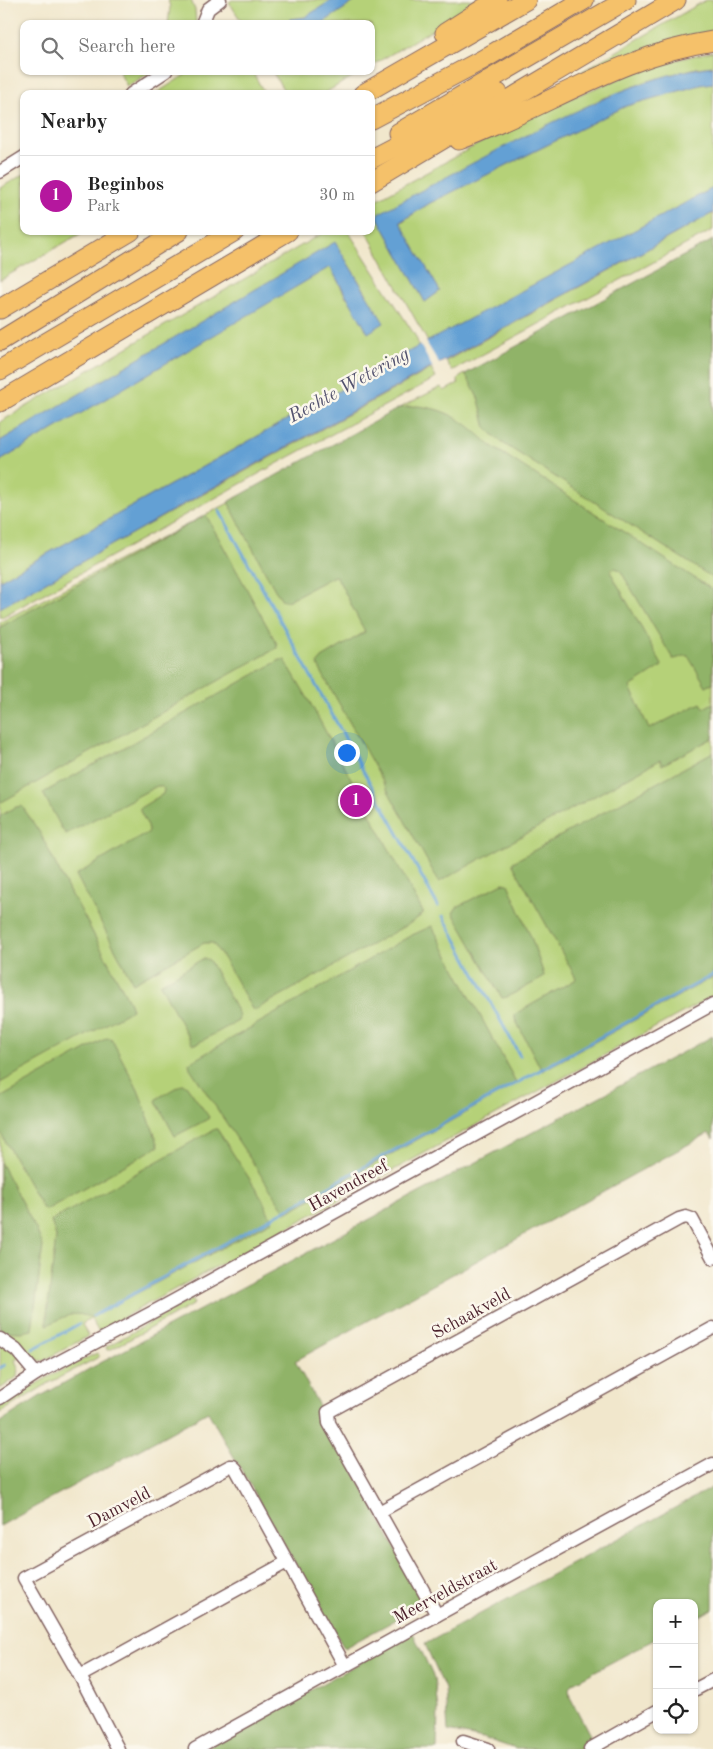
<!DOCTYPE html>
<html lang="en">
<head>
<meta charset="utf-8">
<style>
  body { margin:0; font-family:"Old Standard TT",serif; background:#f2f2f2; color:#222 }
  .controls { position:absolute; right:15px; bottom:15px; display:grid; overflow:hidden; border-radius:10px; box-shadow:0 1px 4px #0004 }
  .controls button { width:45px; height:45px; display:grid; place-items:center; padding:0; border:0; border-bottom:1px solid #e0e0e0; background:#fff; color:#222; font:25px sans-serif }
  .you { position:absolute; left:346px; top:752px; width:18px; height:18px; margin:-12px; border:4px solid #fff; border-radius:50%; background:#1a73e8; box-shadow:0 0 0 8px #1a73e833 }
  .badge { display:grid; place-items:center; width:32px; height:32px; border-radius:50%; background:#b5179e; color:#fff; font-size:16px; font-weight:700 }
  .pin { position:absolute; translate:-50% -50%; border:2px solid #fff; box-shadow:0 1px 5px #0006 }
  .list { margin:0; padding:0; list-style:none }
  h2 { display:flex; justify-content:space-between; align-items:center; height:65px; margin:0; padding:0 20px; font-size:21px }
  h2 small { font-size:16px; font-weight:400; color:#767676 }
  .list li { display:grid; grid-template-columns:32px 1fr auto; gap:15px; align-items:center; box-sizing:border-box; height:80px; padding:0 20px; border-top:1px solid #e0e0e0 }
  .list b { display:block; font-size:19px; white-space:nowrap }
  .list p { margin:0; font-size:16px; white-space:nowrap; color:#767676 }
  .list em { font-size:16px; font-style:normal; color:#767676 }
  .icon { flex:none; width:28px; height:28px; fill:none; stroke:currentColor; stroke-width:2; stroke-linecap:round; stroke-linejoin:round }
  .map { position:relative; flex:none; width:713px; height:1749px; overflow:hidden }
  .search { position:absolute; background:#fff; box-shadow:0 1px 4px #0004; left:20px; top:20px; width:355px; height:55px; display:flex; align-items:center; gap:12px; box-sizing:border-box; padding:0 18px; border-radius:10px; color:#767676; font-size:19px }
  .panel { position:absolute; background:#fff; box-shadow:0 1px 4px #0004; left:20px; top:90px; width:355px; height:145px; border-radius:10px }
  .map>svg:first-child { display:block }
</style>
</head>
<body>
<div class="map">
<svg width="713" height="1749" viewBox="0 0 713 1749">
  <rect width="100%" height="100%" fill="#fbf7ec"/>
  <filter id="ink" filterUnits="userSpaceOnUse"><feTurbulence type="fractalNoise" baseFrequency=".02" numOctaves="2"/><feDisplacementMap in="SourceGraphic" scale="10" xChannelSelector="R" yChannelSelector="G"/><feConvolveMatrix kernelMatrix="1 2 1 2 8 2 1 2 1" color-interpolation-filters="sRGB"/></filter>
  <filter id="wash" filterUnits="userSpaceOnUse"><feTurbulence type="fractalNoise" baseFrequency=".0096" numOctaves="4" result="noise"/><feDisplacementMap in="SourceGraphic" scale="20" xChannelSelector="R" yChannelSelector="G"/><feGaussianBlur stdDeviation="1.12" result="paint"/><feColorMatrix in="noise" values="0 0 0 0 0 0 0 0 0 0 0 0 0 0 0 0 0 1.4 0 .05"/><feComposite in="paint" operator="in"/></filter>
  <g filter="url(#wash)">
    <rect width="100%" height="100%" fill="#f1e7cc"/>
    <!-- green -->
    <g fill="#b5d178" stroke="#807852">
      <path d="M168,0H191L195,10L196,24H168L170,7Z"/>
      <path d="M232,0H332L305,18L290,19L286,24H243L229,2Z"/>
      <path d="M357,0H482L371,66V24H321Z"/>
      <path d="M706,0H713V38L520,107Z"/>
      <path d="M713,51V66L696,68L645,82L599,100L378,218L425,302L440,291L400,223L430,203L626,106L700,85L713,83V188L428,342L366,231H371V203L469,149L553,105L633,73L671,61Z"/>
      <path d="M119,71H153L127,86L120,74Z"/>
      <path d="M191,71H252L265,94H155Z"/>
      <path d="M272,71H362L323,94H286Z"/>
      <path d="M24,174V231H85L0,280V188Z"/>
      <path d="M713,213V230L452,371L446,361Z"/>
      <path d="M326,231H348L416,337L419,346L0,580V461L330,266L346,297L367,294L335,243L0,441V422Z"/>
      <path d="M713,247V996L98,1331L91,1319L82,1324L88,1336L43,1361L32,1359L26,1354L15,1360L18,1368L17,1377L0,1389V622L413,407L399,408L441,387L444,391L459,383L457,379L465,374L467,378Z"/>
      <path d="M431,369L436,378L271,467L0,618V608L131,534Z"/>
      <path d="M192,1299L194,1304L110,1350H107L106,1347Z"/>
      <path d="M97,1353L99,1355L97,1358L49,1383L0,1413V1405L1,1404L50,1376Z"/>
    </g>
    <!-- forest -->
    <g fill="#90b368" stroke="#6d694a">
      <path d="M713,240V578L501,442L486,428L479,400L471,384L465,374Z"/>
      <path d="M417,406C449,409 467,423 490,445L713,590V684L706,686L688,656C682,655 679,659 673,659L620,570L615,568L611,569V573L662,665L661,667L630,687L649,729L701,703L704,708L713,703V738L662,765L660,760L439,882L317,664L322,658L365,632L337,577L334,576L287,601H283L275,590L228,502L399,408Z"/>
      <path d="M206,515L277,644V648L0,803V627Z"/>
      <path d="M280,660H285L307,697L423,912V914L412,922L255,1010L252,1009L225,961L213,943H204L133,983L76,875L149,832L148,826L140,811V808L163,794L164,789L161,786H157L66,834L62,829L43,793Z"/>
      <path d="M713,752V977L542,1071L515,1019V1014L575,980L576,978L513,865V862Z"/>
      <path d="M22,806L40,833L72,897L76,901L130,1003L132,1010L0,1083V816L16,807Z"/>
      <path d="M503,883L508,884L531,937L544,975L543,978L507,997L502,998L453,913L457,907Z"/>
      <path d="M432,926L517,1084L286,1213L190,1068L189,1063L410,936Z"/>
      <path d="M204,958L209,960L238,1013L239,1018L238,1021L196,1044H192L160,984Z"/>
      <path d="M713,1036V1139L709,1133L295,1361L425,1604L344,1648L208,1412L0,1526V1422L39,1397L89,1369Z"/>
      <path d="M107,1038H111L138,1090L159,1146L46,1210L43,1209L0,1132V1098Z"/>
      <path d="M182,1084L186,1085L209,1117L208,1119L175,1136L156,1101L158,1098Z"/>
      <path d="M215,1129H217L262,1198L272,1221L91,1318C73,1309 64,1318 47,1325V1314L56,1237L51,1221Z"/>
      <path d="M0,1162L36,1229L43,1246L32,1330L22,1332L0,1331Z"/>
      <path d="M713,1487V1609L694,1619V1603H657V1638L573,1683L569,1688L570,1697L593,1741L584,1749H516L483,1738L448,1731L445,1689L425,1644Z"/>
      <path d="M413,1633L434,1678L438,1709L437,1749H205Z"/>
    </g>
    <!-- water -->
    <g fill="#64a0d4" stroke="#576080">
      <path d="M332,0H357L321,24H286L290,19L305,17Z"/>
      <path d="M713,66V83L700,85L626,106L430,203L400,222L440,291L425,302L378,218V214C431,185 485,156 539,129C595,102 651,74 713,66Z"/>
      <path d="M713,188V213L200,495L0,608V580L419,346Z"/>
      <path d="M335,242L384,323L368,333L330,267L0,461V441Z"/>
    </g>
    <!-- pier -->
    <path fill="#f1e7cc" d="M425,340L441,367L434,370L419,343Z"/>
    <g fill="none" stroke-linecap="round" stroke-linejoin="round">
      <!-- stream -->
      <g stroke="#64a0d4" stroke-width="3">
        <path d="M219,510L438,906"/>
        <path d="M443,916L520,1056"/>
        <path d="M93,1316L713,975"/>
        <path d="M33,1349L79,1324"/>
        <path d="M0,1368L5,1365"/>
      </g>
    </g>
  </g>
  <g filter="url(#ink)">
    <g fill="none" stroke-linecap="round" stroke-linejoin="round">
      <!-- minor casing -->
      <g stroke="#846563" stroke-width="15">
        <g id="minor">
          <path d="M202,24L208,9L220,0"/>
          <path d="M131,94L166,71"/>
          <path d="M0,172L24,157"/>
          <path d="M0,1339L16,1350L36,1374"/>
          <path d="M0,1398L36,1374L166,1305L713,1004"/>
          <path d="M379,1512L713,1328"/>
          <path d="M437,1615L329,1423L328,1412L679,1219L686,1217L692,1219L713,1258"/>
          <path d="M80,1676L287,1562"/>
          <path d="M694,1690L713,1680"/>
          <path d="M463,1741L488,1749"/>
          <path d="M118,1749L80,1676L24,1578L230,1466H233L236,1469L345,1666"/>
          <path d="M195,1749L437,1615L713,1464"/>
          <path d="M590,1749L657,1711"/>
        </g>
      </g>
      <!-- highway casing -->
      <g stroke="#846563" stroke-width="21">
        <g id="highway">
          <path d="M445,33L497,0"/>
          <path d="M363,94L526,0"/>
          <path d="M371,119L482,60L584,0"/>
          <path d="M398,133L626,0"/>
          <path d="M459,140C545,108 620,55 713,41"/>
          <path d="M371,159L498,93"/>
          <path d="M371,182L676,0"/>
          <path d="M0,309L131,231"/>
          <path d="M0,341L179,231"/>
          <path d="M0,370L235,231"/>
          <path d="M0,402L288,231"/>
        </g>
      </g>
      <!-- minor -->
      <use href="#minor" stroke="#fff" stroke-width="12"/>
      <!-- highway -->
      <use href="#highway" stroke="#f5c16b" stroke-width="19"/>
    </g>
  </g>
  <g text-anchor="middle" stroke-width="5" stroke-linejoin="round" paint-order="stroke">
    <!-- street labels -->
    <g font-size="18" fill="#4a1f2b" stroke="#fbf7ec">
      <text transform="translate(348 1185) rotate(-29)" y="6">Havendreef</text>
      <text transform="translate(471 1313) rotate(-29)" y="6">Schaakveld</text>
      <text transform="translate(119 1507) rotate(-28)" y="6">Damveld</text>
      <text transform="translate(445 1591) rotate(-29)" y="6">Meerveldstraat</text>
    </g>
    <!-- water labels -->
    <g font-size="19" font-style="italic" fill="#54536f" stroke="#fbf7ec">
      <text transform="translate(348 384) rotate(-29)" y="7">Rechte Wetering</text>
    </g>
  </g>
</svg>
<div class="controls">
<button>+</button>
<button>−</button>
<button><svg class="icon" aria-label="locate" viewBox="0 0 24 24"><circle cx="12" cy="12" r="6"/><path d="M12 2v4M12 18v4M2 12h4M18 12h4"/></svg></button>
</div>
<div class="you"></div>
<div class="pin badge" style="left:356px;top:801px">1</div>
<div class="search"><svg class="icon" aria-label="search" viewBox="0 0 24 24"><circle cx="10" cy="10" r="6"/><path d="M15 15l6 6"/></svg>Search here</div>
<section class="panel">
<h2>Nearby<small></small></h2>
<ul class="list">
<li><span class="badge">1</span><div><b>Beginbos</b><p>Park</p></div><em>30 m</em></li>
</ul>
</section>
</div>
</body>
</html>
